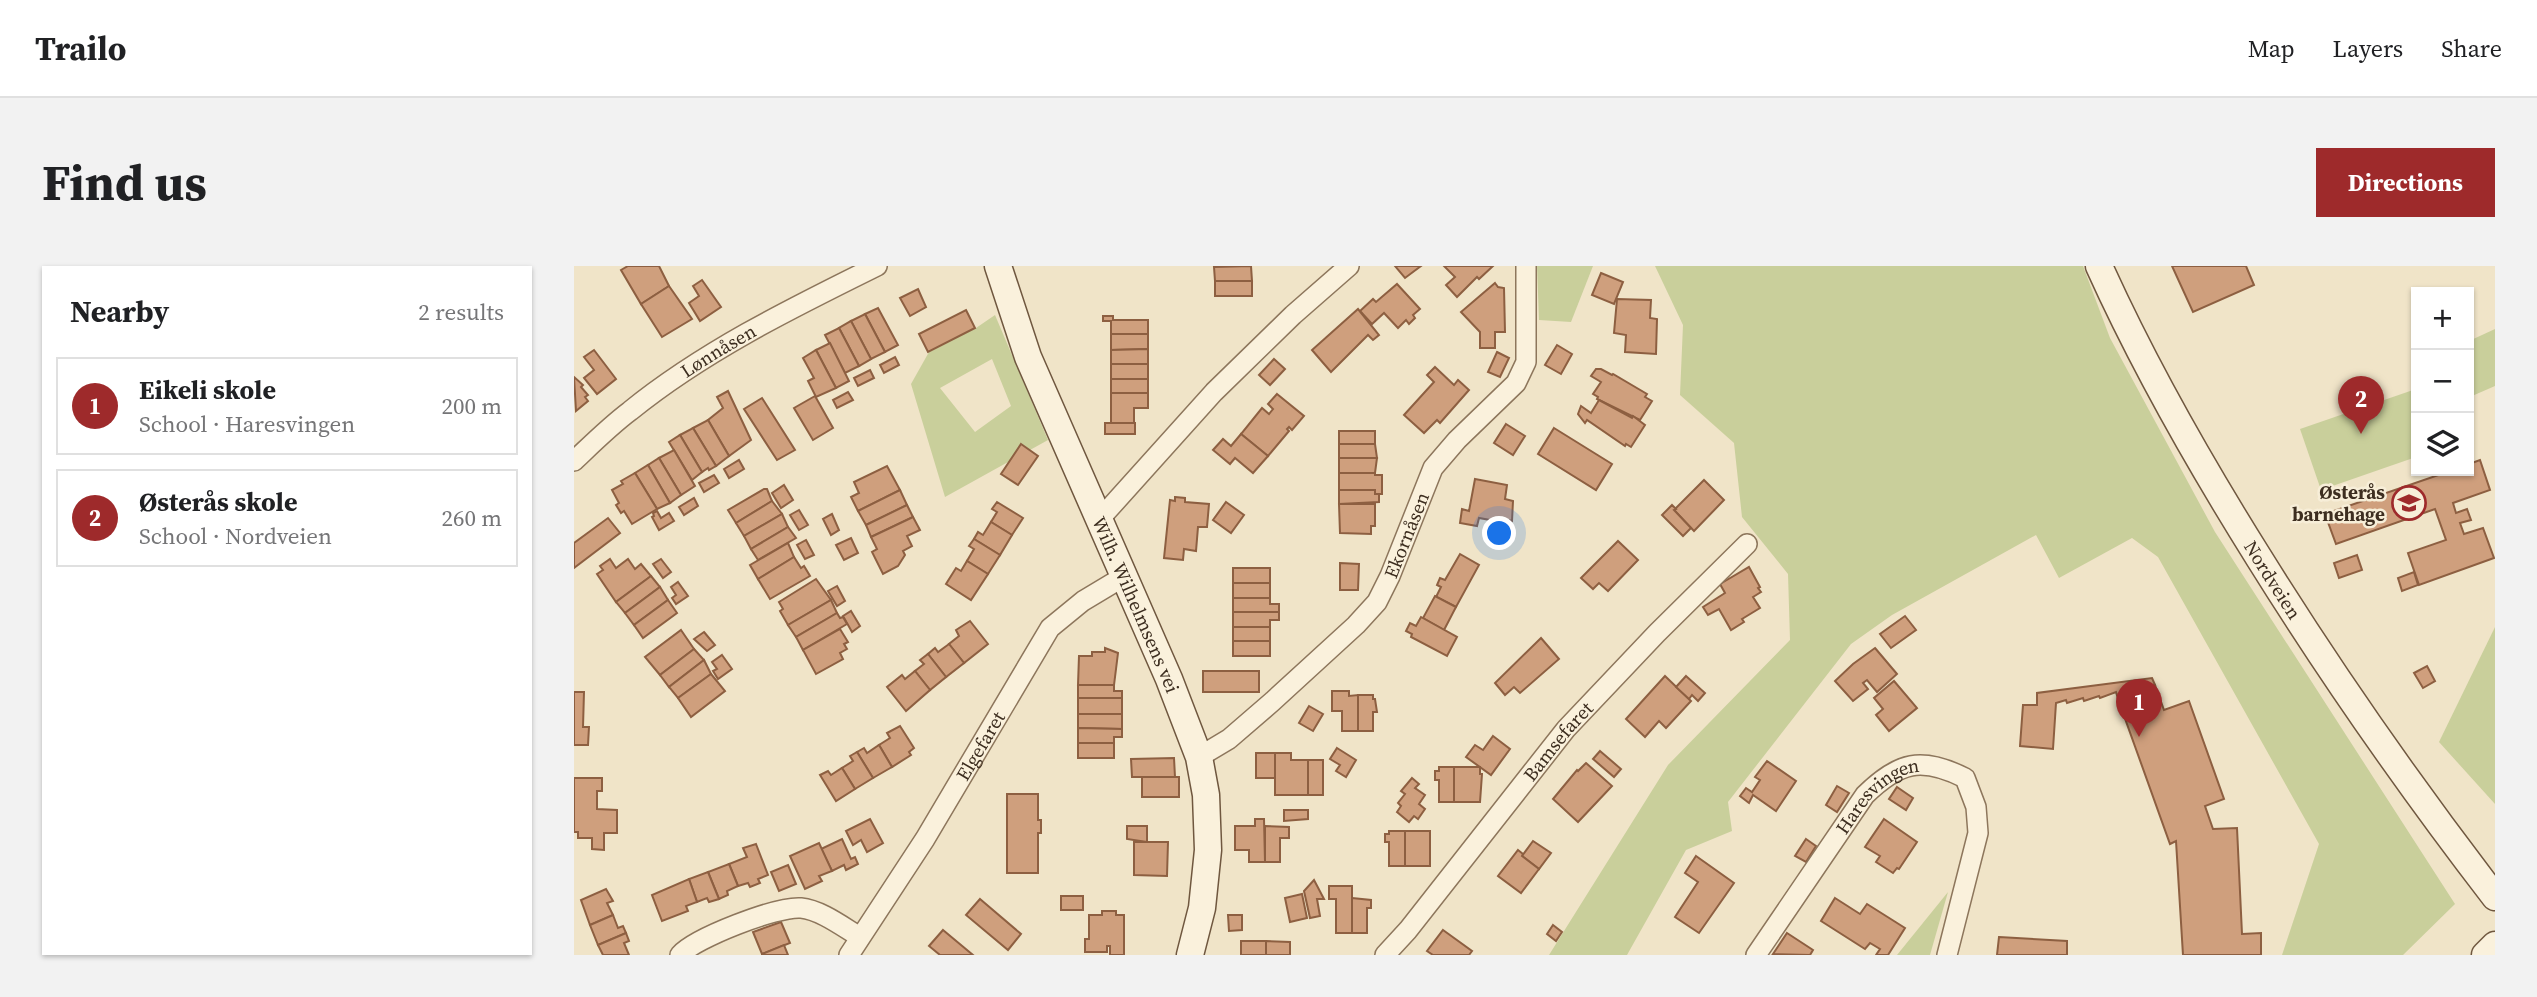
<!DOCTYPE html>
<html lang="en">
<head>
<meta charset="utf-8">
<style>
  body { margin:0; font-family:"Source Serif 4",serif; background:#f2f2f2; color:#202124 }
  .controls { position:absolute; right:21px; top:21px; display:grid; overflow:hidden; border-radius:0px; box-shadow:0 2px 5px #0004 }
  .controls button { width:63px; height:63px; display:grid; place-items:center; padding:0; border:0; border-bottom:2px solid #e0e0e0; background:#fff; color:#202124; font:35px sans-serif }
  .you { position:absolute; left:926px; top:268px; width:24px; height:24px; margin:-18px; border:5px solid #fff; border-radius:50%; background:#1a73e8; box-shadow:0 0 0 10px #1a73e833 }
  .badge { display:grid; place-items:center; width:46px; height:46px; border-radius:50%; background:#9e2a2b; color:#fff; font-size:23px; font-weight:700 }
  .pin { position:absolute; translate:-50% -58px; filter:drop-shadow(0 2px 4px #0008) }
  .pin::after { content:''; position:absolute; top:37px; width:24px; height:21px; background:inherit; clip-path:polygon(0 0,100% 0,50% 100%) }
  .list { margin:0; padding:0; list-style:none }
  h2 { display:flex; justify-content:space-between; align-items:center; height:91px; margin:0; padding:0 28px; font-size:30px }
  h2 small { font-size:23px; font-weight:400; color:#757577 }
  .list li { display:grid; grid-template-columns:46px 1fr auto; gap:21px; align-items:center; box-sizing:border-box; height:98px; margin:0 14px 14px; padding:0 14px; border:2px solid #e0e0e0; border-radius:0px }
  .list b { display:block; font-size:26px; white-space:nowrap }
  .list p { margin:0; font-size:23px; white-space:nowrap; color:#757577 }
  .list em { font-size:23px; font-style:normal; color:#757577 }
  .icon { flex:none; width:38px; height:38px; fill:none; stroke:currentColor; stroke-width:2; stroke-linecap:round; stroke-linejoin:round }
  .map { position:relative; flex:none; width:1921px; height:689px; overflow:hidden; border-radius:0px }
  header { display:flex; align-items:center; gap:42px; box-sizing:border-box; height:98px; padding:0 35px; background:#fff; border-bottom:2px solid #e0e0e0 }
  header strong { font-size:33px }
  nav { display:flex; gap:38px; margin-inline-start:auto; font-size:24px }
  .intro { display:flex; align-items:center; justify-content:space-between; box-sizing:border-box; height:168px; padding:0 42px }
  h1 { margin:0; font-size:49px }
  .button { padding:18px 32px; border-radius:0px; background:#9e2a2b; color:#fff; font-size:24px; font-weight:700 }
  main { display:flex; gap:42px; padding:0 42px }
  aside { flex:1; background:#fff; border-radius:0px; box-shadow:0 2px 5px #0004 }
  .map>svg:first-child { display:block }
</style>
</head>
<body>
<header>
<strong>Trailo</strong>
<nav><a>Map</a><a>Layers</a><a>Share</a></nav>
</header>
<div class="intro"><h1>Find us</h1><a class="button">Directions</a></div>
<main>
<aside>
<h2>Nearby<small>2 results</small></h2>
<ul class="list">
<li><span class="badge">1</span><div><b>Eikeli skole</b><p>School · Haresvingen</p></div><em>200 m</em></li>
<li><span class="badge">2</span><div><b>Østerås skole</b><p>School · Nordveien</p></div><em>260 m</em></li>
</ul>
</aside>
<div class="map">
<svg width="1921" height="689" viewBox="0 0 1921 689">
  <rect width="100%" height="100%" fill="#f0e4c8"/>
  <!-- green -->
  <g fill="#c9cf9b" fill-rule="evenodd">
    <path d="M963,0H1019L997,56L965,54Z"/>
    <path d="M1081,0H1509L1536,72L1641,266L1881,638L1829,689H1708L1745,578L1584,291L1558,272L1485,312L1462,269L1318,349L1277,378L1154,536L1158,565L1112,584L1053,689H975L1094,499L1216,374L1214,308L1168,251L1160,177L1106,129L1109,59Z"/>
    <path d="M421,49L474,174L371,231L337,118L355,86L402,62ZM418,93L437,140L401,166L366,122Z"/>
    <path d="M1921,63V120L1898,130L1895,123V75Z"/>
    <path d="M1842,123V191L1747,224L1726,163Z"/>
    <path d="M1921,361V538L1865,476Z"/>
    <path d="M1374,626L1356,689H1323Z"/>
  </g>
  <!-- building -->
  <g fill="#cf9f7d" stroke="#8d5f41" stroke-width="2">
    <path d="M54,0H85L95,20L67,38L47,4Z"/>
    <path d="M677,0L678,15H641L640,1Z"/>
    <path d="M821,0H847L831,12Z"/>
    <path d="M870,0H919L905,13L903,11L883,31L872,19L881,11Z"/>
    <path d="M1598,0H1672L1680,19L1619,46Z"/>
    <path d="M1027,7L1049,16L1040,38L1018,29Z"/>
    <path d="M128,14L147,41L126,55L115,37L125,30L119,20Z"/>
    <rect x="641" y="15" width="37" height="15"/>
    <path d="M921,17L924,21L930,22L931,66H921V82H906V66L887,46Z"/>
    <path d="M823,18L846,43L839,49L841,52L835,58L832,54L824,62L810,47L798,58L786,45L799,33L802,36Z"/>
    <path d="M95,20L118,53L88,71L67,38Z"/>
    <path d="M344,23L352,41L336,50L326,32Z"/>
    <path d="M1043,33L1077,34L1076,52L1083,53L1082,88L1051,86L1052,69L1040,67Z"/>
    <path d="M304,42L324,79L311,86L291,48Z"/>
    <path d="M784,43L805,69L799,74L794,69L757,106L738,84Z"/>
    <path d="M392,44L401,62L354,86L345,68Z"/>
    <path d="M291,48L311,86L297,93L277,55Z"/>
    <path d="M529,50H539V54H574V68H537V55H529Z"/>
    <path d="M277,55L297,93L285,100L265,62Z"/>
    <path d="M265,62L285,100L271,107L251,69Z"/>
    <path d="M537,68H574V83L537,84Z"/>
    <path d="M256,77L275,115L262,122L242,84Z"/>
    <path d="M983,79L998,88L987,108L971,99Z"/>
    <path d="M574,83V98H537V84Z"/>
    <path d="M20,84L42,113L23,128L10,112L20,104L10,91Z"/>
    <path d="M242,84L262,122L242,131L234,115L240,112L229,92Z"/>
    <path d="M923,86L935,92L926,111L914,106Z"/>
    <path d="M321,91L325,99L310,107L306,99Z"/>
    <path d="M700,93L711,103L696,119L685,109Z"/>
    <rect x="537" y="98" width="37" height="15"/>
    <path d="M861,101L880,119L884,114L895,124L866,157L863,154L850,167L830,149L860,116L853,109Z"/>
    <path d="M1022,103H1027L1038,109L1039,108L1073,128L1071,131L1078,135L1066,154L1023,133L1024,131L1019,128L1027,116L1017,110Z"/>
    <path d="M296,104L300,112L284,120L280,112Z"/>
    <path d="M0,111L9,119L7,121L14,129L11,131L14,135L2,145Z"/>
    <rect x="537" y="113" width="37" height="14"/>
    <path d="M154,125L177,174L155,190L134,154L149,142L143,131Z"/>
    <path d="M274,126L279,134L263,142L259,134Z"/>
    <path d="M537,127H574V142H560V157H537Z"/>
    <path d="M703,128L730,150L718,164L715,161L713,163L715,165L694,190L667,168L688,142L695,148L699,143L694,138Z"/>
    <path d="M241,130L259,162L239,174L220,142Z"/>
    <path d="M188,132L221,184L203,194L170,143Z"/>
    <path d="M1025,134L1058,152L1059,150L1071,159L1057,181L1052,178L1051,180L1013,154L1011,157L1004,148L1007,140L1017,147Z"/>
    <path d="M134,154L155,190L142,200L119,162Z"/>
    <rect x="531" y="157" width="30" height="11"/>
    <path d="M932,158L951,170L939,189L920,177Z"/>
    <path d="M119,162L142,200L135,204L134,202L128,206L106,169Z"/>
    <path d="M980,162L1038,198L1022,224L964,188Z"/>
    <rect x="765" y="165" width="36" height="13"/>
    <path d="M667,168L694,190L679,207L661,192L656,198L639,184L649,173L657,180Z"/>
    <path d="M106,169L128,206L118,214L95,176Z"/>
    <path d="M447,178L464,190L444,219L427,208Z"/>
    <path d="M765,178H801L803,192H765Z"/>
    <path d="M100,184L121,220L107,229L85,192Z"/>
    <path d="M85,192L107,229L96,237L74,199Z"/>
    <path d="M765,192H803L801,207H765Z"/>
    <path d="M165,194L170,203L155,212L150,203Z"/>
    <path d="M1906,194L1916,224L1879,237L1882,247L1893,243L1897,254L1886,257L1890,268L1909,262L1920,292L1845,319L1834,287L1872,274L1861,243L1762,278L1751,248L1876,205H1895V198Z"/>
    <path d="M74,199L96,237L83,243L61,207Z"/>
    <path d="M313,200L326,224L284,245L277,231L285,227L280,216Z"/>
    <path d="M61,207L83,243L58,258L50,245L47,247L42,239L45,237L38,224L49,218L47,215Z"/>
    <path d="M765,207H801V209H808V228H801V224H765Z"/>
    <path d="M140,209L145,217L130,226L125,217Z"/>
    <path d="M901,213L933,219L931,233L939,235L938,255L927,252V256L905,252L903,260L886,257L888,243L895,245Z"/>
    <path d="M1130,214L1150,234L1120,265L1100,244Z"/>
    <path d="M210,219L219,234L207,242L198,227Z"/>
    <path d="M190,223H193L198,235L162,257L154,244Z"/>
    <path d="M326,224L333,239L292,259L284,245Z"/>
    <path d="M765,224H801V228H805V236L765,238Z"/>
    <path d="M601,231L611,232V236L635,238L633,261H624L622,285L610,283L609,294L590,292L596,234L601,235Z"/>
    <path d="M120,232L124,240L110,249L105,241Z"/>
    <path d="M198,235L208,248L170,270L162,257Z"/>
    <path d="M423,236L449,252L438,269L417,256L423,246L418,243Z"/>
    <path d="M652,236L670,249L657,267L639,254Z"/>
    <path d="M765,238H801V260H797V268L766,267Z"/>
    <path d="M333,239L339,251L297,271L292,259Z"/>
    <path d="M1098,239L1102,243L1100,244L1117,262L1109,270L1088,249Z"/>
    <path d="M225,244L234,259L225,264L216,249Z"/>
    <path d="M83,245L87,252L95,247L100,255L85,264L78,251L80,250L79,247Z"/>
    <path d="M208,248L214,261L177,283L170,270Z"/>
    <path d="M258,248L265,264L257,269L249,253Z"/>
    <path d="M339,251L346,264L333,270L338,280L329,285L331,289L324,300L309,308L298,286L303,283L297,271Z"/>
    <path d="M34,252L46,267L0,302V277Z"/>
    <path d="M417,256L438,269L426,289L400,273L404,266L409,269Z"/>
    <path d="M214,261L222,272L184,294L177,283Z"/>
    <path d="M277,272L284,287L270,294L262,279Z"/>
    <path d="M400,273L426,289L414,308L393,295L400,283L395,280Z"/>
    <path d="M232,274L240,289L231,293L223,279Z"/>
    <path d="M1044,275L1064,294L1034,325L1025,317L1019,323L1007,312Z"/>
    <path d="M214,277L220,291L184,313L176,299Z"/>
    <path d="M886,288L905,299L882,341L862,331L867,321L863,319L866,312L871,314Z"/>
    <path d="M1783,289L1788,304L1765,312L1760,297Z"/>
    <path d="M220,291L227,302L230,300L236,310L196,333L184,313Z"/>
    <path d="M36,293L42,302L54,293L61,303L67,298L77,310L42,336L23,308L29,304L26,300Z"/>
    <path d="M87,293L97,306L89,312L79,298Z"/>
    <path d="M393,295L414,308L397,334L372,318L382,302L387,305Z"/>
    <path d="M766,297L785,298L784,324H766Z"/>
    <path d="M1175,301L1186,321L1184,322L1187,326L1179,331L1186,342L1168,353L1170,356L1157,364L1145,343L1134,349L1129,341L1151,327L1146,318Z"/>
    <rect x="659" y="302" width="37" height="15"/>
    <path d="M1840,306L1844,319L1828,325L1824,312Z"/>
    <path d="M77,310L86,321L51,347L42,336Z"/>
    <path d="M242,313L257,334L214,359L206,345L209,343L205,336Z"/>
    <path d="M104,316L114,330L102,338L98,332L102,329L97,321Z"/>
    <rect x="659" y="317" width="37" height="15"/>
    <path d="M263,320L271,335L263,340L254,325Z"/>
    <path d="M86,321L94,334L60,359L51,347Z"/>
    <path d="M861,330L882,341L870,364L849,352Z"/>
    <path d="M659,332H696V338H705V346H659Z"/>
    <path d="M94,334L103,347L69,372L60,359Z"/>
    <path d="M257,334L263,347L222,371L214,359Z"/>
    <path d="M277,345L286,360L278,366L269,350Z"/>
    <path d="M659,346H705V354H696V361H659Z"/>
    <path d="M263,347L266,352L269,351L273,358L229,384L222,371Z"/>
    <path d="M1331,350L1342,364L1317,382L1306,368Z"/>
    <path d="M847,351L883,371L873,390L837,371L838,368L832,365L836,357L842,360Z"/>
    <path d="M396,355L414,378L390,397L375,378L385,370L382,364Z"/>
    <rect x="659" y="361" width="37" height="14"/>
    <path d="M266,363L274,376L270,378L273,383L266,387L269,393L242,408L229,384Z"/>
    <path d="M107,364L120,383L86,409L71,391Z"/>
    <path d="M130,366L141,379L133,385L120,373Z"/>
    <path d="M967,372L985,393L946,427L940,421L931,429L921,417Z"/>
    <rect x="659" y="375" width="37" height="15"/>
    <path d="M375,378L390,397L372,411L354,388L361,382L364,386Z"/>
    <path d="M531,382L544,387L540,419H504L505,390H518V386H531Z"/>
    <path d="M1301,382L1323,408L1303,426L1293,414L1289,417L1294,423L1279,435L1261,415L1279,398Z"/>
    <path d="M120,383L130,394L95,421L86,409Z"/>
    <path d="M354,388L372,411L356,424L341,405L350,398L346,394Z"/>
    <path d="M148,389L158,403L144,413L139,405L143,403L138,396Z"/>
    <path d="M130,394L137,408L104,432L95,421Z"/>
    <path d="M1853,400L1861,415L1849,422L1840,407Z"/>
    <path d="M341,405L356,424L332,445L313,421L328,409L331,413Z"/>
    <rect x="629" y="405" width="56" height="21"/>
    <path d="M137,408L151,425L117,451L104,432Z"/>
    <path d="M1091,410L1117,435L1092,462L1085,455L1071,471L1052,453Z"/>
    <path d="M1112,410L1131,427L1124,435L1118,429L1115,433L1102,421Z"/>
    <path d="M1578,412L1581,419L1544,433L1542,426L1526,432L1525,430L1510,435L1509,432L1493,437L1492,434L1482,437L1479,483L1446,480L1449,439H1463V427Z"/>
    <path d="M1320,415L1343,442L1315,465L1302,449L1309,443L1300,432Z"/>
    <path d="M504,419H540V425H548V432H504Z"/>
    <path d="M1581,419L1590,444L1615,435L1650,533L1631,540L1639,563L1663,562L1668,668L1687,667V689H1609L1602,575L1596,578L1544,433Z"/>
    <path d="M758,425H775V430L784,429V465H768V445H758Z"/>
    <path d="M0,426H10L9,461H15L14,479H0Z"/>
    <path d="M784,429H799V433H801L803,446H799V465H784Z"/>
    <rect x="504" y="432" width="44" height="16"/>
    <path d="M735,440L749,448L739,465L725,457Z"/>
    <path d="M504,448H548V463L504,462Z"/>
    <path d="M326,460L340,482L335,486L337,489L318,501L305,479L316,472L313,467Z"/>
    <path d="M504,462L548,463V471H540V477H504Z"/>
    <path d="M919,470L936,483L917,509L892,491L901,479L909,484Z"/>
    <rect x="504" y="477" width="36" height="15"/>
    <path d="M305,479L318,501L299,512L283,486L290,482L293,487Z"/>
    <path d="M763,482L782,494L772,511L762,505L766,499L756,493Z"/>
    <path d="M1026,485L1047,503L1040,511L1019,493Z"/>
    <path d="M283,486L299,512L281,523L268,502L279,495L276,490Z"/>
    <rect x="682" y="487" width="19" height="25"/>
    <path d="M701,487H717V494H734V529H701Z"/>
    <path d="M600,492L601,511H558L557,493Z"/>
    <rect x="734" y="494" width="15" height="35"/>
    <path d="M1193,495L1222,515L1202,545L1179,529L1175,537L1166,530L1172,522L1178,526L1186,514L1181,511Z"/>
    <path d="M1012,497L1038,520L1004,556L979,533L1003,504L1004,505Z"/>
    <path d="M865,501H880V536H865V514H861V505H865Z"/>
    <path d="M880,501H906V508H908L906,536H880Z"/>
    <path d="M268,502L281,523L262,535L246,509L254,505L257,509Z"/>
    <rect x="568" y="511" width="37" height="20"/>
    <path d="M0,512H28V525H23V543L43,544V567H30V584L18,583V572H4V566H0Z"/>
    <path d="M838,512L845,518L841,522L851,529L845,538L851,543L844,553L840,550L835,556L823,546L827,540L824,537L831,528L827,525Z"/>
    <path d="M1263,520L1275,527L1263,546L1252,539Z"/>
    <path d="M1323,521L1339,532L1332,544L1315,533Z"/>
    <path d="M433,528H464V554H467V567H464V607H433Z"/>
    <path d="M710,544H734V553L710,555Z"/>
    <path d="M296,553L309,577L293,586L287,574L279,579L272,565Z"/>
    <path d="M681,553H690L691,596H675V584H661V560H681Z"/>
    <path d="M1310,553L1343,576L1325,603L1323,602L1319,607L1302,596L1306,590L1291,581Z"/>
    <path d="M553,560H573V576L553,573Z"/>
    <path d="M691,560L715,561V572H706V596H691Z"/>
    <path d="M815,565H831V600H815V576H811V568H815Z"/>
    <rect x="831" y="565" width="25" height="35"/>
    <path d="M268,573L277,593L281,591L284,598L272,604L270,599L258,605L247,583Z"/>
    <path d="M1232,573L1242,580L1232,596L1221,590Z"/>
    <path d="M959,575L977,587L965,603L948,590Z"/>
    <path d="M560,576H594L593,610L560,609Z"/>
    <path d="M245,577L258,605L245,610L248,615L231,623L216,590Z"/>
    <path d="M182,578L194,609L184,613L186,617L176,621L174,617L164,620L155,598L173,591L169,582Z"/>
    <path d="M944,584L949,588L948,590L965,603L947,627L924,610Z"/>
    <path d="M1122,590L1160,617L1125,667L1101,651L1124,616L1111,607Z"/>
    <path d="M155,598L164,620L153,625L154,629L145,633L134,606Z"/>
    <path d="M214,599L222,618L205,625L197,606Z"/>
    <path d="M134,606L145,633L135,636L133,632L123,636L115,613Z"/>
    <path d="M115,613L123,636L112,640L114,645L88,655L78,629Z"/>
    <path d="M740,614L750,633H743L746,650L736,652L730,625Z"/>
    <path d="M755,620H778V667H762V633H755Z"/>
    <path d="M32,623L39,635L33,637L39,649L16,659L7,634Z"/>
    <path d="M728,628L733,652L716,656L711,632Z"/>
    <rect x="487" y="630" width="22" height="14"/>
    <path d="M778,632L797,634V642H793V667H778Z"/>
    <path d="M1261,632L1286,648L1293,638L1331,662L1314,689H1302L1306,683L1296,677L1291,683L1247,655Z"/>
    <path d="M406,633L447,668L434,684L392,649Z"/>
    <path d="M528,645H542V649H550V689H536V680H533V686H511V673H515V649H528Z"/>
    <path d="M39,649L44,662L49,660L52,667L24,679L16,659Z"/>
    <path d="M654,649H668V664L655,665Z"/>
    <path d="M207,656L216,677L188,688L179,666Z"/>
    <path d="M979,659L988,666L982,675L973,668Z"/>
    <path d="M369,664L399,689H366L355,680Z"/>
    <path d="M869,664L898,685L895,689H859L853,685Z"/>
    <path d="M52,667L55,675L50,677L55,689H29L24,679Z"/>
    <path d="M1213,667L1239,684L1236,689L1199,688Z"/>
    <path d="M1425,671L1493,675V689H1423Z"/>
    <rect x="667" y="675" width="25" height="14"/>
    <path d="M692,675L716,676V689H692Z"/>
    <path d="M210,679L214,689H188V688Z"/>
  </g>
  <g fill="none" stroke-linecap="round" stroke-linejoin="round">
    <!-- street casing -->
    <g stroke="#8d765c" stroke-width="22">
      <g id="street">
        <path id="s1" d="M0,195C18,178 36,160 56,145C130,85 218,42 303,0"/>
        <path d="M524,255L640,126L719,49L775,0"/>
        <path id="s2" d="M625,491L655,473L699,435L782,359L803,336L816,310L859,202L883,174L942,117L952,96V0"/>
        <path d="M106,689C121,672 203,640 227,642C247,644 269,661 286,671"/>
        <path id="s3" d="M275,689L351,573L476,362L509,335L549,311"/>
        <path id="s4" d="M811,689L834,664L992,463L1083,367L1173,278"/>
        <path id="s5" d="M1182,689L1291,529C1325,496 1347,490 1391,512L1402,541L1404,567L1373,689"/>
      </g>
    </g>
    <!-- secondary casing -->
    <g stroke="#6f573f" stroke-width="29">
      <g id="secondary">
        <path id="s6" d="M424,0L454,91L595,413L625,491L632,529L634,584L628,642L616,689"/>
        <path id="s7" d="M1525,0C1571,102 1626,198 1685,292C1758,409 1837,522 1921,631"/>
        <path d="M1911,689L1921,679"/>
      </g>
    </g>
    <!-- street -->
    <use href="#street" stroke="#faf1dc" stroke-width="19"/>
    <!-- secondary -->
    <use href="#secondary" stroke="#faf1dc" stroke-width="26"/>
  </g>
  <!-- icons -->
  <defs>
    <g id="school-ring" transform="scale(1.75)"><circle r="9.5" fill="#f7eed8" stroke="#9e2a2b" stroke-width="1.5"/><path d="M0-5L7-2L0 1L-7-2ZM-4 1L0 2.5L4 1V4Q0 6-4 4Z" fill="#9e2a2b"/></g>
  </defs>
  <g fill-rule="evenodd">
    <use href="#school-ring" x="1835" y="237"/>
  </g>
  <g text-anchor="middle" stroke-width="5" stroke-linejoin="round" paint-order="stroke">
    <!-- street labels -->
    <g font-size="19" fill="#3d2e20" stroke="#f7eed8">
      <text dy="7" stroke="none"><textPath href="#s1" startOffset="182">Lønnåsen</textPath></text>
      <text dy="7" stroke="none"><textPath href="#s2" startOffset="310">Ekornåsen</textPath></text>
      <text dy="7" stroke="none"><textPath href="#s7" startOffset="359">Nordveien</textPath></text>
      <text dy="7" stroke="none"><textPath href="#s6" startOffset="366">Wilh. Wilhelmsens vei</textPath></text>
      <text dy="7" stroke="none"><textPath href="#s4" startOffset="275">Bamsefaret</textPath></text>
      <text dy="7" stroke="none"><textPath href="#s3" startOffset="247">Elgefaret</textPath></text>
      <text dy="7" stroke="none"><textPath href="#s5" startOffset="203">Haresvingen</textPath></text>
    </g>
    <!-- poi labels -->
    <g font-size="19" font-weight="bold" fill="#3d2e20" stroke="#f7eed8" text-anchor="end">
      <text x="1811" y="233">Østerås<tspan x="1811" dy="22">barnehage</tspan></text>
    </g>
  </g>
</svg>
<div class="controls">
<button>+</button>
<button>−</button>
<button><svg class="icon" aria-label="layers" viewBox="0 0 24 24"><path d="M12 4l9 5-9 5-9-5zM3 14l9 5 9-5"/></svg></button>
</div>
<div class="you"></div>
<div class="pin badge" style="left:1565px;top:471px">1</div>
<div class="pin badge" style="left:1787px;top:168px">2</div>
</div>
</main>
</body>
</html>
